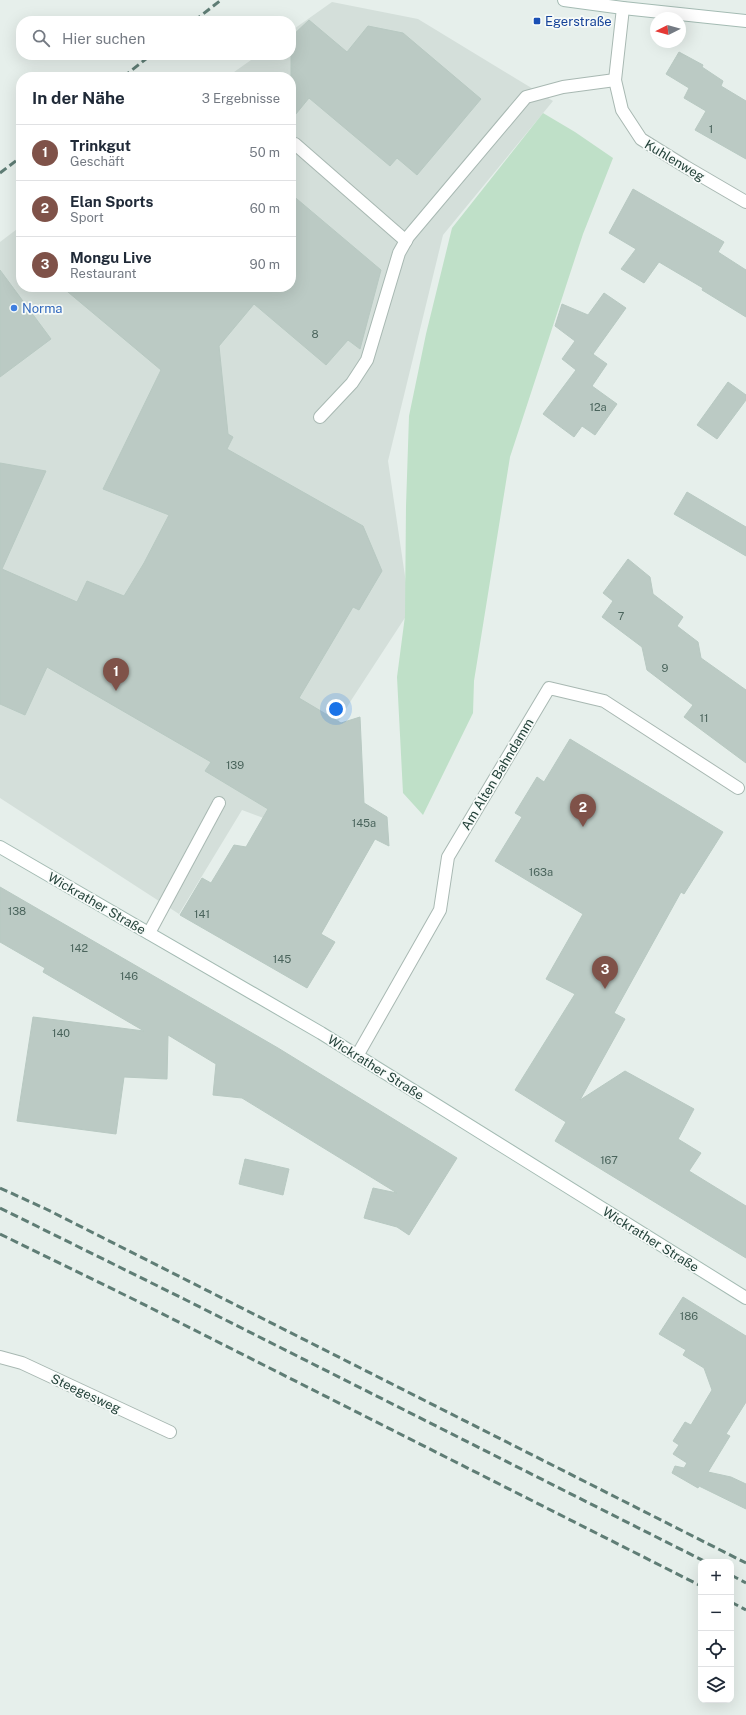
<!DOCTYPE html>
<html lang="de">
<head>
<meta charset="utf-8">
<style>
  body { margin:0; font-family:"Public Sans",sans-serif; background:#f2f2f3; color:#1f2937 }
  .controls { position:absolute; right:12px; bottom:12px; display:grid; overflow:hidden; border-radius:8px; box-shadow:0 4px 16px #0002 }
  .controls button { width:36px; height:36px; display:grid; place-items:center; padding:0; border:0; border-bottom:1px solid #e0e1e3; background:#fff; color:#1f2937; font:20px sans-serif }
  .compass { position:absolute; left:650px; top:12px; width:36px; height:36px; border-radius:50%; background:#fff; box-shadow:0 4px 16px #0002; rotate:264deg }
  .you { position:absolute; left:336px; top:709px; width:14px; height:14px; margin:-10px; border:3px solid #fff; border-radius:50%; background:#1a73e8; box-shadow:0 0 0 6px #1a73e833 }
  .badge { display:grid; place-items:center; width:26px; height:26px; border-radius:50%; background:#7f5249; color:#fff; font-size:13px; font-weight:700 }
  .pin { position:absolute; translate:-50% -33px; filter:drop-shadow(0 1px 2px #0008) }
  .pin::after { content:''; position:absolute; top:21px; width:14px; height:12px; background:inherit; clip-path:polygon(0 0,100% 0,50% 100%) }
  .list { margin:0; padding:0; list-style:none }
  h2 { display:flex; justify-content:space-between; align-items:center; height:52px; margin:0; padding:0 16px; font-size:17px }
  h2 small { font-size:13px; font-weight:400; color:#747a83 }
  .list li { display:grid; grid-template-columns:26px 1fr auto; gap:12px; align-items:center; box-sizing:border-box; height:56px; padding:0 16px; border-top:1px solid #e0e1e3 }
  .list b { display:block; font-size:15px; white-space:nowrap }
  .list p { margin:0; font-size:13px; white-space:nowrap; color:#747a83 }
  .list em { font-size:13px; font-style:normal; color:#747a83 }
  .icon { flex:none; width:22px; height:22px; fill:none; stroke:currentColor; stroke-width:2; stroke-linecap:round; stroke-linejoin:round }
  .map { position:relative; flex:none; width:746px; height:1715px; overflow:hidden }
  .search { position:absolute; background:#fff; box-shadow:0 4px 16px #0002; left:16px; top:16px; width:280px; height:44px; display:flex; align-items:center; gap:10px; box-sizing:border-box; padding:0 14px; border-radius:16px; color:#747a83; font-size:15px }
  .panel { position:absolute; background:#fff; box-shadow:0 4px 16px #0002; left:16px; top:72px; width:280px; height:220px; border-radius:16px }
  .map>svg:first-child { display:block }
</style>
</head>
<body>
<div class="map">
<svg width="746" height="1715" viewBox="0 0 746 1715">
  <rect width="100%" height="100%" fill="#e6efeb"/>
  <!-- built -->
  <path fill="#d4dfda" d="M332,2L418,19L553,101L443,235L388,461L410,610L352,699L277,823L242,810L179,914L0,798V242L21,226V287H291V77H227L258,55H291V31Z"/>
  <!-- green -->
  <path fill="#bfe0c8" d="M543,113L575,132L613,158L583,234L510,457L474,681L473,713L423,815L403,793L397,677L405,616L406,506L409,416L426,334L452,228Z"/>
  <!-- building -->
  <g fill="#bbcac4" stroke="#b8c9c2">
    <path d="M309,20L347,52L368,26L403,33L481,99L417,175L397,158L390,166L309,98L291,120V37Z"/>
    <path d="M679,52L703,65L702,67L723,81L721,86L746,101V159L695,130L706,111L684,98L689,88L666,74Z"/>
    <path d="M633,189L724,242L718,252L746,270V317L702,290L703,288L659,262L644,283L621,269L636,249L609,233Z"/>
    <path d="M291,194L381,270L360,349L348,340L326,365L254,304L219,346L228,434L233,437L227,449L363,526L382,571L359,610L353,607L299,698L341,723L360,717L364,803L387,817L389,846L375,839L321,934L335,942L307,988L180,915L202,878L211,883L234,845L246,847L268,809L205,771L211,762L47,667L25,715L0,704V463L46,471L2,569L77,602L87,581L124,596L144,563L169,515L103,489L161,370L62,287H291Z"/>
    <path d="M0,270L51,339L0,377Z"/>
    <path d="M604,293L626,308L593,354L590,352L607,364L592,386L617,404L595,435L582,426L574,437L543,414L576,370L562,359L575,341L555,326L562,304L588,315Z"/>
    <path d="M728,382L746,395V400L717,439L697,425Z"/>
    <path d="M687,492L746,527V556L674,514Z"/>
    <path d="M628,559L650,577L653,594L683,617L677,626L698,642L701,658L746,690V763L684,717L693,705L647,670L642,647L602,617L613,601L603,593Z"/>
    <path d="M570,739L723,832L684,894L681,892L614,1013L625,1019L580,1100L625,1071L694,1109L678,1139L701,1153L689,1171L746,1206V1258L555,1141L566,1122L515,1090L575,994L546,979L583,914L495,861L522,817L515,813L537,777L544,782Z"/>
    <path d="M0,887L278,1048L457,1158L409,1235L397,1227L364,1218L373,1188L397,1193L242,1098L213,1095L216,1064L168,1035L167,1079L124,1077L116,1134L17,1121L33,1017L144,1031L43,972L45,968L0,942Z"/>
    <path d="M245,1159L289,1169L283,1195L239,1184Z"/>
    <path d="M683,1297L746,1336V1402L726,1434L730,1436L708,1472L731,1477L746,1484V1509L699,1486L698,1488L672,1473L675,1466L684,1468L687,1463L673,1454L679,1445L673,1441L685,1422L691,1425L712,1390L704,1368L683,1355L686,1350L659,1334Z"/>
  </g>
  <g fill="none" stroke-linecap="round" stroke-linejoin="round">
    <!-- lane casing -->
    <g stroke="#a8b8b2" stroke-width="14">
      <g id="lane">
        <path d="M295,144L406,241"/>
        <path d="M320,417L352,383L367,360L399,253L408,237L526,97L563,87L615,80"/>
        <path d="M149,933L219,803"/>
        <path d="M0,1357L22,1363L170,1432"/>
      </g>
    </g>
    <!-- street casing -->
    <g stroke="#a8b8b2" stroke-width="14">
      <g id="street">
        <path d="M623,8L615,80L622,110L641,139L686,167L746,202"/>
        <path d="M357,1056L440,910L448,857L549,688L604,701L738,788"/>
      </g>
    </g>
    <!-- secondary casing -->
    <g stroke="#a4bbb3" stroke-width="14">
      <g id="secondary">
        <path d="M564,0L623,8L746,21"/>
        <path d="M0,847L321,1033L746,1298"/>
      </g>
    </g>
    <!-- lane -->
    <use href="#lane" stroke="#fff" stroke-width="12"/>
    <!-- street -->
    <use href="#street" stroke="#fff" stroke-width="12"/>
    <!-- secondary -->
    <use href="#secondary" stroke="#fff" stroke-width="12"/>
    <!-- rail -->
    <g stroke="#5f7d75" stroke-width="3" stroke-dasharray="8 4" stroke-linecap="butt">
      <path d="M194,21L221,0"/>
      <path d="M123,77L151,55"/>
      <path d="M0,173L21,157"/>
      <path d="M0,1188L46,1209L746,1563"/>
      <path d="M0,1208L186,1300L706,1562"/>
      <path d="M0,1234L135,1300L701,1586"/>
      <path d="M731,1575L746,1583"/>
      <path d="M731,1602L746,1610"/>
    </g>
  </g>
  <!-- markers -->
  <rect fill="#1a4fb4" stroke="#f7fbf9" stroke-width="1.5" x="533" y="17" width="8" height="8" rx="2"/>
  <circle fill="#3f7fe0" stroke="#f7fbf9" stroke-width="1.5" cx="14" cy="308" r="4"/>
  <g text-anchor="middle" stroke-width="3.5" stroke-linejoin="round" paint-order="stroke">
    <!-- number labels -->
    <g font-size="11" fill="#4a645c">
      <text x="711" y="133">1</text>
      <text x="315" y="338">8</text>
      <text x="598" y="411">12a</text>
      <text x="621" y="620">7</text>
      <text x="665" y="672">9</text>
      <text x="704" y="722">11</text>
      <text x="235" y="769">139</text>
      <text x="364" y="827">145a</text>
      <text x="541" y="876">163a</text>
      <text x="17" y="915">138</text>
      <text x="202" y="918">141</text>
      <text x="79" y="952">142</text>
      <text x="282" y="963">145</text>
      <text x="129" y="980">146</text>
      <text x="61" y="1037">140</text>
      <text x="609" y="1164">167</text>
      <text x="689" y="1320">186</text>
    </g>
    <!-- transit labels -->
    <g font-size="13" fill="#164399" stroke="#f7fbf9" text-anchor="start">
      <text x="545" y="26">Egerstraße</text>
    </g>
    <!-- street labels -->
    <g font-size="13" fill="#24423a" stroke="#f7fbf9">
      <text transform="translate(675 160) rotate(31)" y="5">Kuhlenweg</text>
      <text transform="translate(497 774) rotate(-59)" y="5">Am Alten Bahndamm</text>
      <text transform="translate(97 903) rotate(30)" y="5">Wickrather Straße</text>
      <text transform="translate(376 1067) rotate(32)" y="5">Wickrather Straße</text>
      <text transform="translate(651 1239) rotate(32)" y="5">Wickrather Straße</text>
      <text transform="translate(86 1393) rotate(25)" y="5">Steegesweg</text>
    </g>
    <!-- shop labels -->
    <g font-size="13" fill="#366cbe" stroke="#f7fbf9" text-anchor="start">
      <text x="22" y="313">Norma</text>
    </g>
  </g>
</svg>
<div class="controls">
<button>+</button>
<button>−</button>
<button><svg class="icon" aria-label="locate" viewBox="0 0 24 24"><circle cx="12" cy="12" r="6"/><path d="M12 2v4M12 18v4M2 12h4M18 12h4"/></svg></button>
<button><svg class="icon" aria-label="layers" viewBox="0 0 24 24"><path d="M12 4l9 5-9 5-9-5zM3 14l9 5 9-5"/></svg></button>
</div>
<svg class="compass" viewBox="-18 -18 36 36"><path d="M0-13l5 13h-10z" fill="#e53935"/><path d="M0 13l5-13h-10z" fill="#747a83"/></svg>
<div class="you"></div>
<div class="pin badge" style="left:116px;top:691px">1</div>
<div class="pin badge" style="left:583px;top:827px">2</div>
<div class="pin badge" style="left:605px;top:989px">3</div>
<div class="search"><svg class="icon" aria-label="search" viewBox="0 0 24 24"><circle cx="10" cy="10" r="6"/><path d="M15 15l6 6"/></svg>Hier suchen</div>
<section class="panel">
<h2>In der Nähe<small>3 Ergebnisse</small></h2>
<ul class="list">
<li><span class="badge">1</span><div><b>Trinkgut</b><p>Geschäft</p></div><em>50 m</em></li>
<li><span class="badge">2</span><div><b>Elan Sports</b><p>Sport</p></div><em>60 m</em></li>
<li><span class="badge">3</span><div><b>Mongu Live</b><p>Restaurant</p></div><em>90 m</em></li>
</ul>
</section>
</div>
</body>
</html>
